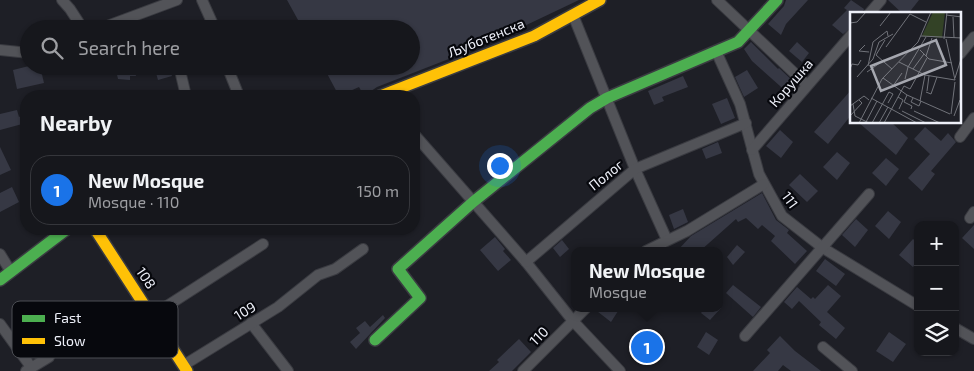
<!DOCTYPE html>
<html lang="en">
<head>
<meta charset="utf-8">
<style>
  body { margin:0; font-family:"Exo 2",sans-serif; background:#1f2025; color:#f1f3f6 }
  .controls { position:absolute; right:15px; bottom:15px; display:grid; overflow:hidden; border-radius:10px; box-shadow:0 1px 4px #0004 }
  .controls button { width:45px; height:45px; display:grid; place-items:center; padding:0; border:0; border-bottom:1px solid #35363b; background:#16171c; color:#f1f3f6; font:25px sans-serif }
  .you { position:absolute; left:499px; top:165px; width:18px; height:18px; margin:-12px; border:4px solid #fff; border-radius:50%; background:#1a73e8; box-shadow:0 0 0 8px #1a73e833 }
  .badge { display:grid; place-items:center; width:32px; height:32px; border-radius:50%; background:#1a73e8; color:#fff; font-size:16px; font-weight:700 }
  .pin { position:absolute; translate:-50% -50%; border:2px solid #fff; box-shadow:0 1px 5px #0006 }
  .popup { position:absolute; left:571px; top:247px; width:152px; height:65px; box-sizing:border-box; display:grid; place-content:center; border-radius:10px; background:#16171c; filter:drop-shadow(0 1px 4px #0005); font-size:16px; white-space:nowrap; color:#9e9fa3 }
  .popup b { font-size:19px; color:#f1f3f6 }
  .popup::after { content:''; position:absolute; left:50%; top:100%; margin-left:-10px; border:10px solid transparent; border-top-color:#16171c }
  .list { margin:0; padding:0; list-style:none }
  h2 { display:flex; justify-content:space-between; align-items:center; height:65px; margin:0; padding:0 20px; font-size:21px }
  h2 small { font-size:16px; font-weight:400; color:#9e9fa3 }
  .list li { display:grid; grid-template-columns:32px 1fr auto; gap:15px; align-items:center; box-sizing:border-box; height:70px; margin:0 10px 10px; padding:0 10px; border:1px solid #35363b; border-radius:20px }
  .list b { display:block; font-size:19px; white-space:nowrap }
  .list p { margin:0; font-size:16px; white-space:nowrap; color:#9e9fa3 }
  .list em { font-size:16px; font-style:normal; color:#9e9fa3 }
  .icon { flex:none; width:28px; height:28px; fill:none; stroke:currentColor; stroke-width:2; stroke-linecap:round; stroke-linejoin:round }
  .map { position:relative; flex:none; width:974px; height:371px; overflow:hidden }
  .search { position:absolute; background:#16171c; box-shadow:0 1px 4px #0004; left:20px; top:20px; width:400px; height:55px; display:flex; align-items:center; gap:12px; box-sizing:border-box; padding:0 18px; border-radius:28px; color:#9e9fa3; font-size:19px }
  .panel { position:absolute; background:#16171c; box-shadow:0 1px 4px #0004; left:20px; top:90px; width:400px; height:145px; border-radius:20px }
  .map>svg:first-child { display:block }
</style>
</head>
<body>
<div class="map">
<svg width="974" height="371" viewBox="0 0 974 371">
  <rect width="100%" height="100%" fill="#1e1f26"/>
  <!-- building -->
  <g fill="#363844">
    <path d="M287,0H579L482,46L377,87L364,96L359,87L339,96L323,66H411V29H303Z"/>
    <path d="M786,0H808L786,24L781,35L768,24L784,6Z"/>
    <path d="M851,0L864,9L862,14H852V27L843,34L832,25L847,10L844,8Z"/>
    <path d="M888,0H919L908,14H903Z"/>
    <path d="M751,42L778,69L779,68L797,85L789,94L752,61L744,49Z"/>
    <path d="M797,42L809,53L802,62L789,51Z"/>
    <path d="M29,66H40L44,83L17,89L13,70Z"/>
    <path d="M115,66H134L136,76H130V80L118,79Z"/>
    <path d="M154,66H169L172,76L158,80Z"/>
    <path d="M747,70L758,88L744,97L735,77Z"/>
    <path d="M683,76L688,87L662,97L664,101L654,105L648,91Z"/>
    <path d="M852,89V114L828,144L814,132Z"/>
    <path d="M727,98L735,118L721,124L712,104Z"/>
    <path d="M17,110L19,117L26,113V123L0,130V114Z"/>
    <path d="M858,122H891L908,138L896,155Z"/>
    <path d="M925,127L941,141L948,133L956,142L931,171L935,174L922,191L908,178L930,154L914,139Z"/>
    <path d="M780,130L793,142L781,158L766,146Z"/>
    <path d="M718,142L722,153L706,159L702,149Z"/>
    <path d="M0,147L11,170L0,175Z"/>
    <path d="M837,152L850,163L837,180L823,167Z"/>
    <path d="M886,158L899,169L886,186L872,173Z"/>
    <path d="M800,174L818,191L807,202L789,185Z"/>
    <path d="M12,187L19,202L0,212V193Z"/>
    <path d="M762,193L776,220L789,230L787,233L807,251L795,264L771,241L775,236L762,225L758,229L746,218L738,222L736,219L700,251H677L691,236Z"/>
    <path d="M683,209L688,222L674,229L669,215Z"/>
    <path d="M888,211L901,222L889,239L875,226Z"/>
    <path d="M856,219L868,230L855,247L842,235Z"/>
    <path d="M974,225V249L962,238Z"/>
    <path d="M495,237L505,249L503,251L511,260L498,271L480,250Z"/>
    <path d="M913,239L918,243V261L913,267L899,255Z"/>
    <path d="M562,240L569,249L560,257L553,248Z"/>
    <path d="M737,245L745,252L733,265L727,257Z"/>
    <path d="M825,259L845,274L836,286L816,271Z"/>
    <path d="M733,285L761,307L753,317L726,293Z"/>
    <path d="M828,285L841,296L827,312L845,328L836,339L819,325L821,322L799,301L792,309L784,302L797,287L811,299L813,297L815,299Z"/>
    <path d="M593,308H620L611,322Z"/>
    <path d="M705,308H721L710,320L701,313Z"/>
    <path d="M383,315L385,318L356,349L350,342L360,333L356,328L365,321L370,327Z"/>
    <path d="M706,332L718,340L709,355L697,347Z"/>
    <path d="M889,332L906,344L893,362L876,351Z"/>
    <path d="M780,336L795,351L821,371H791L783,365L778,371H753L770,353L767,350Z"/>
    <path d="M519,339L531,352L512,371H489L499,362L497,360Z"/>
  </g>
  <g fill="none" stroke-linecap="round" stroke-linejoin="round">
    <!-- street casing -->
    <g stroke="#3a3b41" stroke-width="12">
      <g id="street">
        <path d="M62,0L70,9L83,29"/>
        <path d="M202,0L215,29"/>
        <path d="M717,0L807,85"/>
        <path d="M869,14L881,0"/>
        <path d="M573,15L635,169L667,240"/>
        <path d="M99,29L177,0"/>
        <path d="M0,50L29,53"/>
        <path d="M716,51L740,104L759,174L782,216L823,248L918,306"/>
        <path d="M960,54L974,37"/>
        <path d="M179,66L186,96"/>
        <path d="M227,66L239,96"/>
        <path d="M414,134L526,262L573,321L620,371"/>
        <path d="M960,137L974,118"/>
        <path d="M752,150L852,34"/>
        <path d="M970,218L974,212"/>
        <path d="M646,251L687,231L764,184"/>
        <path d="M0,254L11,272"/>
        <path d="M526,262L635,169L746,123"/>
        <path d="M153,315L263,244"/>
        <path d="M251,323L288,371"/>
        <path d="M0,324L31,367"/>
        <path d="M955,328L974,339"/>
        <path d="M745,336L869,194"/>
        <path d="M823,347L852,371"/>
        <path d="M184,365L278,307L318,275L335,269L363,249"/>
        <path d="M26,371L49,357"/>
        <path d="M523,371L586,308"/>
      </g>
    </g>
    <!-- fast casing -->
    <g stroke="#3a3b41" stroke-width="14">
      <g id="fast">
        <path d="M0,280L67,229"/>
        <path d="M375,340L420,298L398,269L473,202L590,108L607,98L738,42L777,0"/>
      </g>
    </g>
    <!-- slow casing -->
    <g stroke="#3a3b41" stroke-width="14">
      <g id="slow">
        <path d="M380,96L534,36L600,0"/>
        <path d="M95,229L187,371"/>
      </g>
    </g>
    <!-- street -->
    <use href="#street" stroke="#525358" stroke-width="10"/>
    <!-- fast -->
    <use href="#fast" stroke="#4caf50" stroke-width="11"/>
    <!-- slow -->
    <use href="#slow" stroke="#ffc107" stroke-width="11"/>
  </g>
  <g text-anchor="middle" stroke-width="4.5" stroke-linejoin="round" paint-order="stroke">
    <!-- street labels -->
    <g font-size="14" fill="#eef0f9" stroke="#07080d">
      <text transform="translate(486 38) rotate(-22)" y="5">Љуботенска</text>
      <text transform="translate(791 83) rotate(-49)" y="5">Корушка</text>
      <text transform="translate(606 175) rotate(-39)" y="5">Полог</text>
      <text transform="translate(790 200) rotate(54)" y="5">111</text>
      <text transform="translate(146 278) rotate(56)" y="5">108</text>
      <text transform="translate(245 311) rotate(-32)" y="5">109</text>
      <text transform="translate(539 336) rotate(-45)" y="5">110</text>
    </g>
  </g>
  <!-- overview -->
  <g transform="translate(850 12)">
    <rect width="111" height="111" fill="#1e1f26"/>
    <path d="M83,0H95L92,26L72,24Z" fill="#334226"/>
    <path fill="none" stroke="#71737a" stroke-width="1" d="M96,3L112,5M103,5L104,26M0,11L7,10L16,0M30,14L41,0M71,24L112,26M94,27L97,0M96,27L105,68M35,28L26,43L42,57M15,33L9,39L19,40M36,35L60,2L76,10M70,38L79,47L102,51M76,44L82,26M49,50L75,63L105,68M18,54L23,30L37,19L38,24M0,57L2,52L8,53L11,48M63,57L74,42M17,60L34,48M7,65L23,47L29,30L43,22M33,66L57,83L100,102M105,66L112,44M55,67L58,55L76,25M43,74L52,61M77,79L79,64M76,80L81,82L87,65M57,83L54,90L62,94L61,97M48,85L53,88L49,97M21,86L67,111M63,86L61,90L69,94L71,89M70,89L75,63M3,92L5,104L19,111M0,94L14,84L19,88M52,99L76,111M64,99L90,111M101,102L105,70M0,104L12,91L9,88M104,104L110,88M16,110L27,89M9,111L32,67L68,30L81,0M22,111L39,80L43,82L38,91M29,111L38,95M34,111L54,74L60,77L77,46"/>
    <path fill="#a5a7af" fill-opacity="0.15" stroke="#a5a7af" stroke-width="2.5" d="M86,28L96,53L31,79L21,54Z"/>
    <rect width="111" height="111" fill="none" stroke="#eef0f9" stroke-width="2.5"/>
  </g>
  <!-- legend -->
  <rect x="12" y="301" width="166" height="57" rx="8" fill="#07080d" stroke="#4c4e54" stroke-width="1"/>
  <rect x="22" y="315" width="23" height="7" fill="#4caf50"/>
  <rect x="22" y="338" width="23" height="6" fill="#ffc107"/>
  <g font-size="14" fill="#eef0f9">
    <text x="54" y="323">Fast</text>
    <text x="54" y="346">Slow</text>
  </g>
</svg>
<div class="controls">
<button>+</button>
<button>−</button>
<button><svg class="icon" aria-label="layers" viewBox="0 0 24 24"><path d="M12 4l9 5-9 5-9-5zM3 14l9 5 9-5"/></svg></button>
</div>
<div class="you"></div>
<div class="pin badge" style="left:647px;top:347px">1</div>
<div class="popup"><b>New Mosque</b>Mosque</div>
<div class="search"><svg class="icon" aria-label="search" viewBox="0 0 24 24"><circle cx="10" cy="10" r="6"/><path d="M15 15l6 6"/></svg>Search here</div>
<section class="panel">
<h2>Nearby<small></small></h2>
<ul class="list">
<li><span class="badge">1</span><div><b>New Mosque</b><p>Mosque · 110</p></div><em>150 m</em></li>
</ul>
</section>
</div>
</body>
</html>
